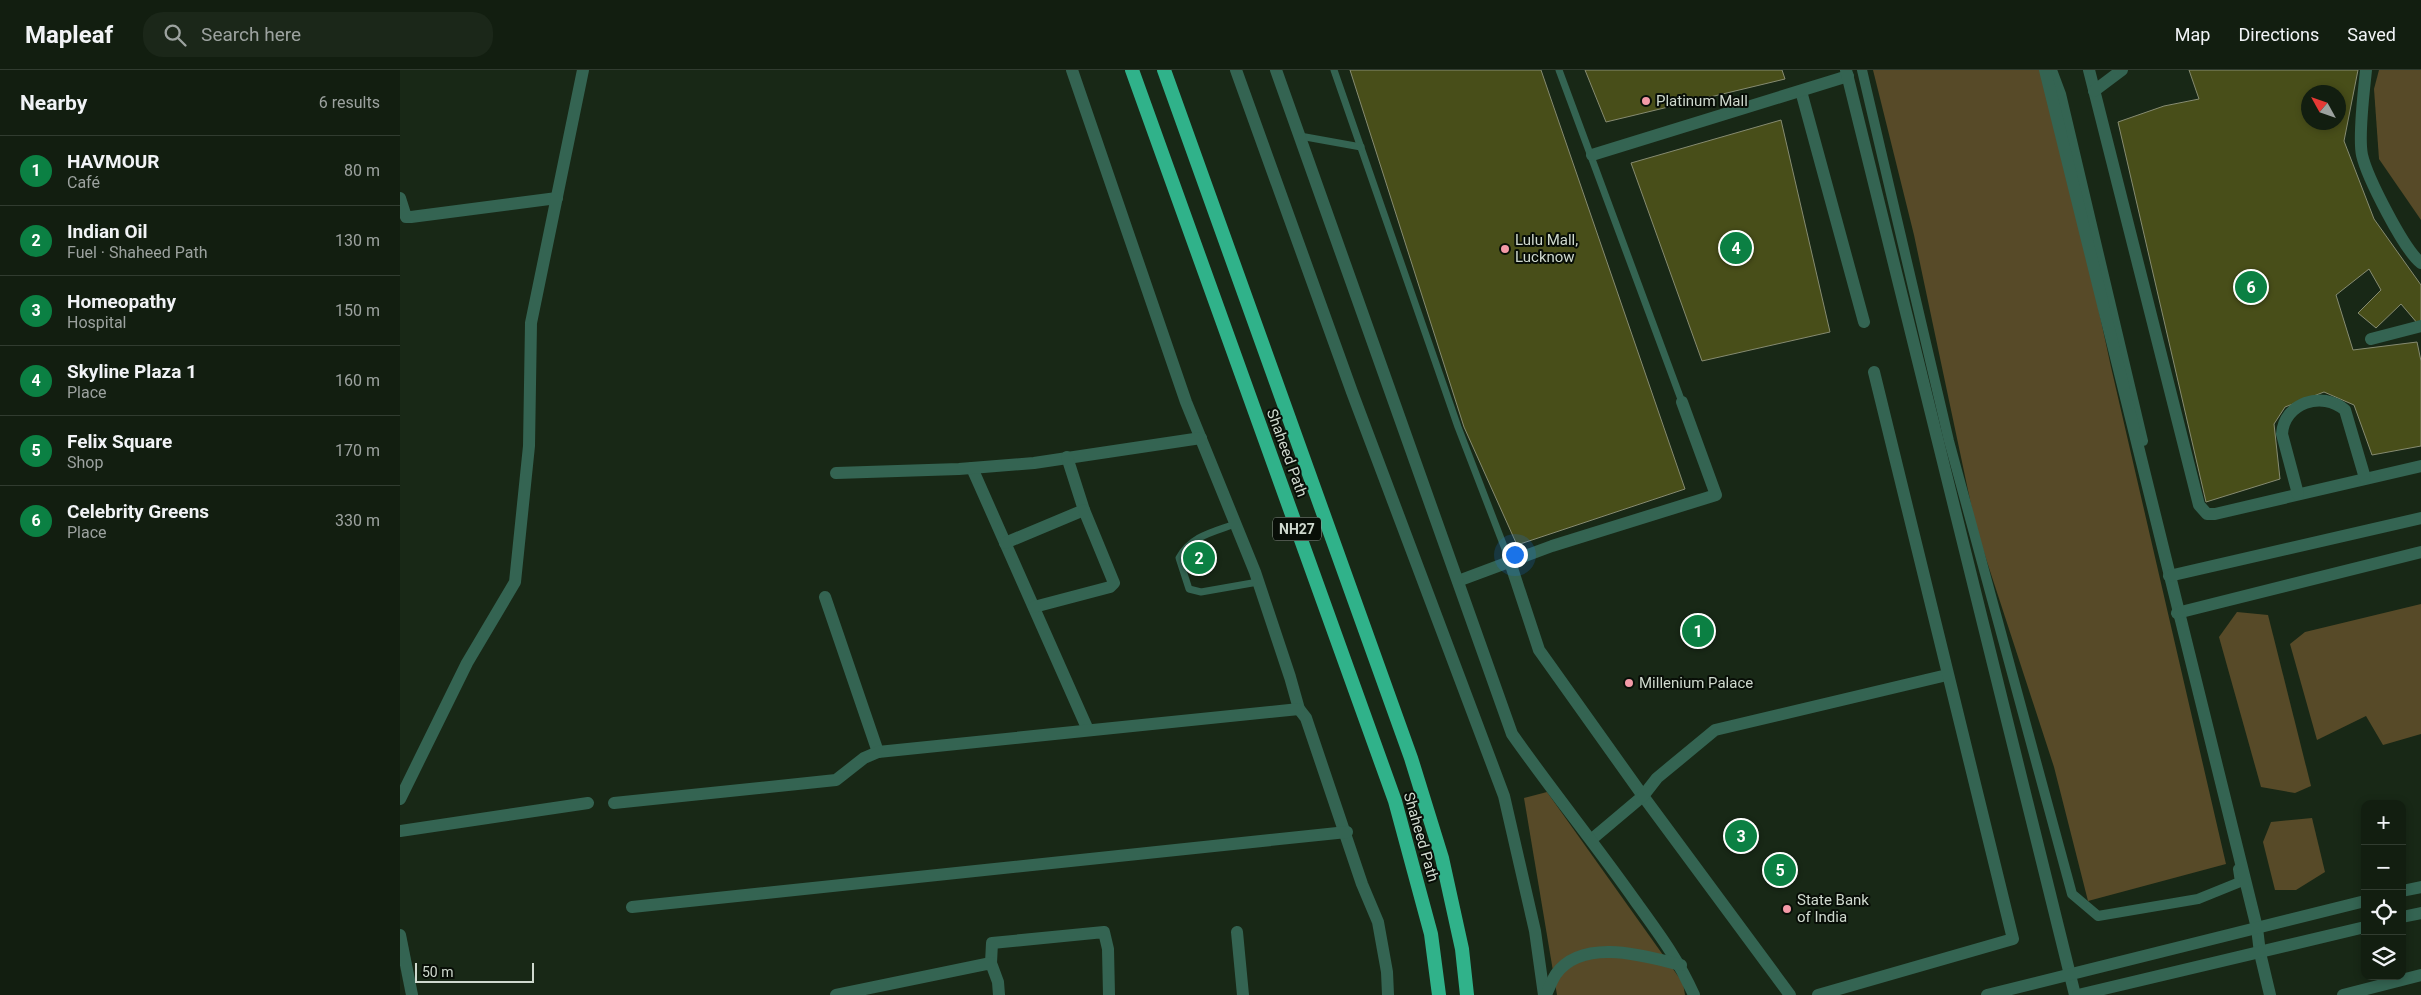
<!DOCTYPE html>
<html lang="en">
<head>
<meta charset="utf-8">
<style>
  body { margin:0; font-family:Roboto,sans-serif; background:#1b2719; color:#f1f3f6 }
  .controls { position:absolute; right:15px; bottom:15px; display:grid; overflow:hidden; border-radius:10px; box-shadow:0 2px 8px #0003 }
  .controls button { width:45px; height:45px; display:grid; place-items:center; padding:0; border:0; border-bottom:1px solid #313c30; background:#121e10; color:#f1f3f6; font:25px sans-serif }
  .compass { position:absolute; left:1901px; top:15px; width:45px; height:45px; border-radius:50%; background:#121e10; box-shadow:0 2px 8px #0003; rotate:310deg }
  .scale { position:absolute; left:15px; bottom:12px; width:119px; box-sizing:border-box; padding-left:5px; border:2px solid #cfd9ce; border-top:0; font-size:14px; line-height:18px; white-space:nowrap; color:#cfd9ce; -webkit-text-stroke:4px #080e07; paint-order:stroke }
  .you { position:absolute; left:1114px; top:484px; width:18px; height:18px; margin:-12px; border:4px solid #fff; border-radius:50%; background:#1a73e8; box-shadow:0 0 0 8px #1a73e833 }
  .badge { display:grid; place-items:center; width:32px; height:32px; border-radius:50%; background:#0b8043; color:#fff; font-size:16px; font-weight:700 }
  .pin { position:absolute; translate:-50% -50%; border:2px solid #fff; box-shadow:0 1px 5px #0006 }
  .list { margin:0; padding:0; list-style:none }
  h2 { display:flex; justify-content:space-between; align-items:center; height:65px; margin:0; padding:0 20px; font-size:21px }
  h2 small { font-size:16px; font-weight:400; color:#9ca29f }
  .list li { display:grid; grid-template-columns:32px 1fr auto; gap:15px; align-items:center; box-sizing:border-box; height:70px; padding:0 20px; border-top:1px solid #313c30 }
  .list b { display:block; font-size:19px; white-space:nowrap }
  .list p { margin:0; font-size:16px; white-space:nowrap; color:#9ca29f }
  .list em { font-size:16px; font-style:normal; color:#9ca29f }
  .icon { flex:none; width:28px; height:28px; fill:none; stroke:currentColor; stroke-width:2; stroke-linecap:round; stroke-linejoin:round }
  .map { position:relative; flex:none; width:2021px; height:925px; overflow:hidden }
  header { display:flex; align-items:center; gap:30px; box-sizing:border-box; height:70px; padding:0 25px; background:#121e10; border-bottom:1px solid #313c30 }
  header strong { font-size:24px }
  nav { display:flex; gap:28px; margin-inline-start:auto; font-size:18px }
  .search { width:350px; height:45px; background:#1b2719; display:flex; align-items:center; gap:12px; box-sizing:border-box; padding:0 18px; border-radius:20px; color:#9ca29f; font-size:19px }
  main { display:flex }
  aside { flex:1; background:#121e10 }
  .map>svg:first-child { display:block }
</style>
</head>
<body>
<header>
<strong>Mapleaf</strong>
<div class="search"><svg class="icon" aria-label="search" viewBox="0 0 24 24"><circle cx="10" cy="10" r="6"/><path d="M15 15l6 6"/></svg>Search here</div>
<nav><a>Map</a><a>Directions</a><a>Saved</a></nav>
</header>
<main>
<aside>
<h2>Nearby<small>6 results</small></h2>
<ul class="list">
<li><span class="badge">1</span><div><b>HAVMOUR</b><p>Café</p></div><em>80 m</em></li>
<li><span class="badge">2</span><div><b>Indian Oil</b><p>Fuel · Shaheed Path</p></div><em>130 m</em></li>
<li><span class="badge">3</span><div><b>Homeopathy</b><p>Hospital</p></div><em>150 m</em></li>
<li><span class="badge">4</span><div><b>Skyline Plaza 1</b><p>Place</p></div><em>160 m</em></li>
<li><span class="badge">5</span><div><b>Felix Square</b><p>Shop</p></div><em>170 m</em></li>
<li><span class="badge">6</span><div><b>Celebrity Greens</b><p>Place</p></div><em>330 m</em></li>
</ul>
</aside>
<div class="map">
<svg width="2021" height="925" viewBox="0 0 2021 925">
  <rect width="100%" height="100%" fill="#182816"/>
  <!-- green -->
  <g fill="#574a28">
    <path d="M1473,0H1647L1711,297L1826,794L1688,831L1654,697L1576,458L1514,165Z"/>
    <path d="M1979,0H2021V150L1979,89L1974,19Z"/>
    <path d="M2021,534V664L1983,675L1966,646L1917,670L1890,574L1905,562Z"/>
    <path d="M1837,542L1868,545L1911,716L1895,723L1861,717L1819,567Z"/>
    <path d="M1147,722L1283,913L1285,925H1157L1124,728Z"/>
    <path d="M1912,748L1925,802L1896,820H1875L1863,772L1871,752Z"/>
  </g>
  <!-- building -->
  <g fill="#484e19" stroke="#868b71" fill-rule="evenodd">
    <path d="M950,0H1141L1285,419L1117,475L1064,357Z"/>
    <path d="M1185,0H1382L1385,9L1206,52Z"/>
    <path d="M1789,0H1958L1944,71L1974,149L2021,215V250L2018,254L2001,234L1976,258L1958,243L1981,220L1969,199L1936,225L1953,280L2017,272L2021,291V376L1972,385L1954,335L1924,322L1885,337L1874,354L1880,409L1806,432L1718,52L1764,36L1799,29ZM1908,22H1938V52H1908Z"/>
    <path d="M1381,50L1430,262L1302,291L1231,93Z"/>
  </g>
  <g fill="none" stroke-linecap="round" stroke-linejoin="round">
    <!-- service -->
    <g stroke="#346452" stroke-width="7">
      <path d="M934,0L1058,357L1110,492"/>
      <path d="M1159,0L1282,332"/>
      <path d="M900,66L961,77"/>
      <path d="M835,454C813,462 791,466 779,488L789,519L801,522L858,512"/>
    </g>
    <!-- pedestrian -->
    <g stroke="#346452" stroke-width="10">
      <path d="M1462,0L1549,371L1672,824L1698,846L1798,829L1840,812L1838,799"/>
      <path d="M1652,0L1661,24L1743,371"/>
    </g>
    <!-- minor -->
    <g stroke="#346452" stroke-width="12">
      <path d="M672,0L786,332L855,502L890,607L899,639L906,648L962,814L978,852L987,902L988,925"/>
      <path d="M1645,0L1857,858L1860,883L1870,925"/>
      <path d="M1689,0L1799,435L1807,444H1815L2021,396"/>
      <path d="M1966,0C1964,21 1958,66 1962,85C1967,107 2004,180 2021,193"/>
      <path d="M1401,21L1464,252"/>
      <path d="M1694,21L1722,0"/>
      <path d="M1192,85L1448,6"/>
      <path d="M0,128L6,147H11L157,128"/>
      <path d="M1971,269L2021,256"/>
      <path d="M572,398L688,660"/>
      <path d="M436,403L559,399L634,393L801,368"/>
      <path d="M1898,424L1882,364C1884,333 1922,320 1945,340L1965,408"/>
      <path d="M605,473L684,440L667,387"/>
      <path d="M1110,492L1139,580L1243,726L1390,925"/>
      <path d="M1769,506L2021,448"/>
      <path d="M1058,511L1152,476L1316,425L1282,332"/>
      <path d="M425,527L478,682"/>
      <path d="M634,537L710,517L714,513L684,440"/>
      <path d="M1777,543L2021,482"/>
      <path d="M0,729L67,593L115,512L129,376L131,253L183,0"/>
      <path d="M214,733L436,710L464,688L478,682L899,639"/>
      <path d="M0,761L188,733"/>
      <path d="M1192,769L1243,726L1257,708L1315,660L1547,605"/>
      <path d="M232,837L947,762"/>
      <path d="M837,862L843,925"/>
      <path d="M0,865L12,925"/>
      <path d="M591,893L592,873L704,862L708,879L709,925"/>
      <path d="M436,925L591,893L598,912L599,925"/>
      <path d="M1418,925L1613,869L1474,302"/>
      <path d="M1943,925L2021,905"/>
    </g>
    <!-- tertiary -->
    <g stroke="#346452" stroke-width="12">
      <path d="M836,0L952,322L1104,726L1135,861L1144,925"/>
      <path d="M876,0L1112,664C1152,721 1196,775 1236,832C1259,864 1278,889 1294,925"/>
      <path d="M1446,0L1675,925"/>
      <path d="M2002,821L2021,817"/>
      <path d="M2002,847L2021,843"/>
      <path d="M1146,925C1149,918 1152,910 1156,904C1183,867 1245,886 1281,895"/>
      <path d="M1587,925L1965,831"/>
      <path d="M1678,925L1965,857"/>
    </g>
    <!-- trunk -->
    <g stroke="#30b28a" stroke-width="14">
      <path d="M732,0L995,731L1031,864L1039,925"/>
      <path d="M764,0L1011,688L1042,788L1062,879L1067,925"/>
    </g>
  </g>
  <!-- markers -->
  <g fill="#f39aa7" stroke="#080e07" stroke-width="2">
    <circle cx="1246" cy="31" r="5"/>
    <circle cx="1105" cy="179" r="5"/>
    <circle cx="1229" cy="613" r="5"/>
    <circle cx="1387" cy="839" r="5"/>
  </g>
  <g text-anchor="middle" stroke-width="4" stroke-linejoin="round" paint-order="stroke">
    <!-- shield labels -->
    <rect fill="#080e07" stroke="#939c92" stroke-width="1" x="873" y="447.5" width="48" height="23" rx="4"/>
    <g font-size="14" font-weight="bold" fill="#cfd9ce">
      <text x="897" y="464">NH27</text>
    </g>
    <!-- poi labels -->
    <g font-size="15" fill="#cfd9ce" stroke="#080e07" text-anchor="start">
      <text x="1256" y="36">Platinum Mall</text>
      <text x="1115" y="175">Lulu Mall,<tspan x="1115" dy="17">Lucknow</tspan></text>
      <text x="1239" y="618">Millenium Palace</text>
      <text x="1397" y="835">State Bank<tspan x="1397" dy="17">of India</tspan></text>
    </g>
    <!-- street labels -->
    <g font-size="15" fill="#cfd9ce" stroke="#080e07">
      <text transform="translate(887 383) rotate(70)" y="5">Shaheed Path</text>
      <text transform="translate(1021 767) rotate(74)" y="5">Shaheed Path</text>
    </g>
  </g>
</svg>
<div class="controls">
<button>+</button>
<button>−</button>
<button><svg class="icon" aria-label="locate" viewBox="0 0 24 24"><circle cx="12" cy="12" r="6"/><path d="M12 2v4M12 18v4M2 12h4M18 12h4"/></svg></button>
<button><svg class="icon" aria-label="layers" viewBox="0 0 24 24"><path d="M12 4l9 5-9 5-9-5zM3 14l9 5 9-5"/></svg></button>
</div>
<svg class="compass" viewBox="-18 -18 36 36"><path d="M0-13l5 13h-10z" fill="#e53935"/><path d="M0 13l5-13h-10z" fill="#9ca29f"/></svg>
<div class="scale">50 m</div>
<div class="you"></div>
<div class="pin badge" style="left:1298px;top:561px">1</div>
<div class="pin badge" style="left:799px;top:488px">2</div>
<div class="pin badge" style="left:1341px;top:766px">3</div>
<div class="pin badge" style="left:1336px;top:178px">4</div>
<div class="pin badge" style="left:1380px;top:800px">5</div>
<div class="pin badge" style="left:1851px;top:217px">6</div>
</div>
</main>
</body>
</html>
